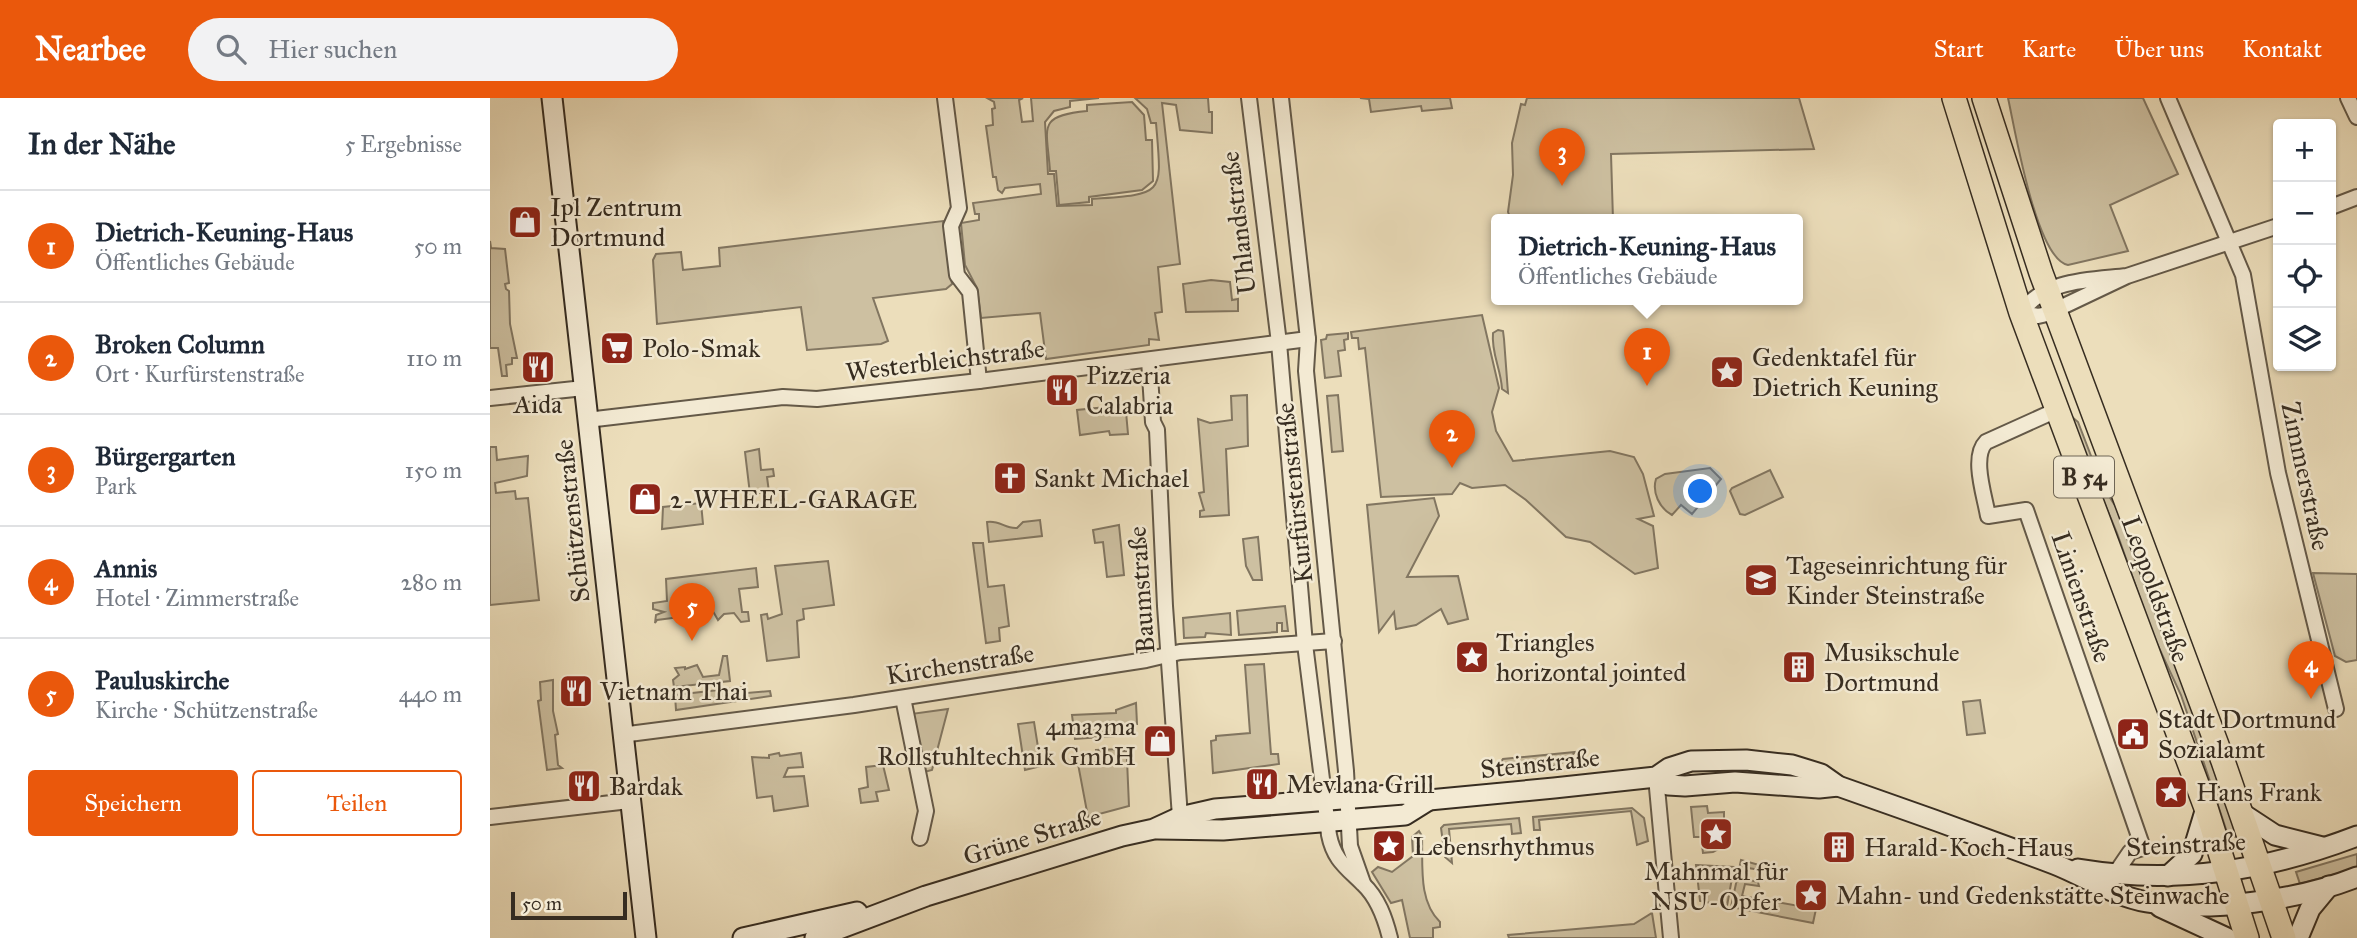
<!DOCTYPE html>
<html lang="de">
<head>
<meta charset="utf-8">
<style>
  body { margin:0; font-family:"IM FELL Great Primer",serif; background:#f2f2f3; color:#1f2937 }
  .controls { position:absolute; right:21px; top:21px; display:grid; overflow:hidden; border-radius:7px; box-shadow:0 2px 5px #0004 }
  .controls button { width:63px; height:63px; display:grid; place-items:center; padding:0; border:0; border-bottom:2px solid #e0e1e3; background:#fff; color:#1f2937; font:35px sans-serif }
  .scale { position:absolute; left:21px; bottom:18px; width:116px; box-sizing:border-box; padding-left:7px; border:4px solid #372d21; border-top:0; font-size:19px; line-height:24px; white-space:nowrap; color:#372d21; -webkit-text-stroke:5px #f3ead3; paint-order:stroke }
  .you { position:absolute; left:1211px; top:394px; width:24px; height:24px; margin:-18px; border:5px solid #fff; border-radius:50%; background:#1a73e8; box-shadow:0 0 0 10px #1a73e833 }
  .badge { display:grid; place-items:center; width:46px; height:46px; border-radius:50%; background:#ea580c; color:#fff; font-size:23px; font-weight:700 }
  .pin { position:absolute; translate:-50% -58px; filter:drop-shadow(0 2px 4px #0008) }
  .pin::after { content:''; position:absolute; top:37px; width:24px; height:21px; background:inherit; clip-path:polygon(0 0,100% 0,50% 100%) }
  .popup { position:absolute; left:1001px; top:116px; width:312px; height:91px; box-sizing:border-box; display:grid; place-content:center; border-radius:7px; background:#fff; filter:drop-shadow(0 2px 5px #0005); font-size:23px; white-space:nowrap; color:#747a83 }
  .popup b { font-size:26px; color:#1f2937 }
  .popup::after { content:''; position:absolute; left:50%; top:100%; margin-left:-14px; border:14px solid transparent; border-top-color:#fff }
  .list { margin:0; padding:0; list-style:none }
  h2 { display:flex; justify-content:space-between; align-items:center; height:91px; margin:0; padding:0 28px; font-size:30px }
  h2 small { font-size:23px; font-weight:400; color:#747a83 }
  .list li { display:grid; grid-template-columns:46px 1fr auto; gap:21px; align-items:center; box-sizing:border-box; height:112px; padding:0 28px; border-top:2px solid #e0e1e3 }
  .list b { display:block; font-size:26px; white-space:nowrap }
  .list p { margin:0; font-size:23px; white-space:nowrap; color:#747a83 }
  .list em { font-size:23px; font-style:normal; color:#747a83 }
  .actions { display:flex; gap:14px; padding:21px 28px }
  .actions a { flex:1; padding:16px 0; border:2px solid #ea580c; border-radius:7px; text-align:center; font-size:24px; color:#ea580c }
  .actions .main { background:#ea580c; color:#fff }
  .icon { flex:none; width:38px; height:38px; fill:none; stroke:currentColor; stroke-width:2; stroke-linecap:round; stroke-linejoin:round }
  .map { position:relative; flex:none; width:1867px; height:840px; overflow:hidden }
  header { display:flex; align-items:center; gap:42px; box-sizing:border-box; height:98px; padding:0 35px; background:#ea580c; color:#fff }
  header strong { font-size:33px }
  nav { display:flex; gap:38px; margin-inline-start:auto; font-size:24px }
  .search { width:490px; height:63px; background:#f2f2f3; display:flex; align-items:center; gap:18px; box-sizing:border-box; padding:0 24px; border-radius:38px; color:#747a83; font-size:26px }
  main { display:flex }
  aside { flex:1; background:#fff }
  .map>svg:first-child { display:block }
</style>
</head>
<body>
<header>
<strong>Nearbee</strong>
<div class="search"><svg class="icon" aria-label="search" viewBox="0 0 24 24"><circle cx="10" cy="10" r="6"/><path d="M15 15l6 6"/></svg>Hier suchen</div>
<nav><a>Start</a><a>Karte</a><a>Über uns</a><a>Kontakt</a></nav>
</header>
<main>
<aside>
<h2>In der Nähe<small>5 Ergebnisse</small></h2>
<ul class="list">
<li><span class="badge">1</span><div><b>Dietrich-Keuning-Haus</b><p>Öffentliches Gebäude</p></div><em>50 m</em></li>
<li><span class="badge">2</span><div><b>Broken Column</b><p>Ort · Kurfürstenstraße</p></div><em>110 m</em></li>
<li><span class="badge">3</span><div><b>Bürgergarten</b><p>Park</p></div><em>150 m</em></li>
<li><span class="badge">4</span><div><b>Annis</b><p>Hotel · Zimmerstraße</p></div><em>280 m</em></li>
<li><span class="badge">5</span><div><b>Pauluskirche</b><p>Kirche · Schützenstraße</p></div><em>440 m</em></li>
</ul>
<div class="actions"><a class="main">Speichern</a><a>Teilen</a></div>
</aside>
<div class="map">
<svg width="1867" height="840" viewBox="0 0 1867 840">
  <rect width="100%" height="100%" fill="#ecdebb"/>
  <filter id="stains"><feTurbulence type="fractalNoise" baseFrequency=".00286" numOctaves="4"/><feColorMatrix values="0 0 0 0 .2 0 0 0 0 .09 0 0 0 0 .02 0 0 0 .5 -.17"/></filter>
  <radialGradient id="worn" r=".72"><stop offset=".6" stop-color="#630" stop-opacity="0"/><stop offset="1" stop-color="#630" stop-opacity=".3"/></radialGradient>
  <!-- green -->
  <g fill="#cdc0a1" stroke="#827661" stroke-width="2">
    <path d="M497,0H533L529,2L532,24L543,23L541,0H609L580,3V9L564,13L555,24L558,76H564L567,108L602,107V101C676,96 672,97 666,25H661L657,11L645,0H718L719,14H722V35L690,32L686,7L672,5L690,166L668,169L672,214L665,215L669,242L659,241V247L556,261L550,215L491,220L487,190L475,167L471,125L489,122V116H485L483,105L551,96L550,86L515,90L512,95L508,92L506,79H503L496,28L503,27L502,11L505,10L504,4Z"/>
    <path d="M870,0H960L962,10L932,13L931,8L881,14L879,1Z"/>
    <path d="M1037,0H1309L1324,51L1121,56L1123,122H1021L1018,114L1023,77L1022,45L1031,6L1035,7Z"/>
    <path d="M1518,0H1653L1688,76L1620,107L1638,153L1578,167C1546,161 1525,31 1518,0Z"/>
    <path d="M642,4L654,17L656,42H662L663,83L652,92L599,99V104L569,107L566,73H560C557,29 546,18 597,13V7Z"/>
    <path d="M453,123L462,186L456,191L383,200L398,243L391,246L317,252L311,209L167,226L163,162L166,156L191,154L193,172L230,168L229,150Z"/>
    <path d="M0,143L1,150L15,151L19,185L15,186L16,191L19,193L20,226L27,260H22V266L16,267L17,278H12L8,250H0Z"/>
    <path d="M721,182L740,184L742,202L748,201V213L696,214L693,186Z"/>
    <path d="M992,217L1009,290L1002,314L1006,333L1023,363L1120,353L1144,359L1153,376L1164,418L1148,421L1163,428L1168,470L1145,476L1100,444L1076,439L1036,402L1015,387L982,390L970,385L962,396L891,399L875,250L869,251L868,240H862L861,234Z"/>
    <path d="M1008,232L1013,233L1014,241L1018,295L1012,291C1011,271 1001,255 1003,235Z"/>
    <path d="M858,235V241L854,242L855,252L848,253L851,278L835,280L831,242L836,241L837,237Z"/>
    <path d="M757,297L758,348L736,351L739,417L710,419V413L714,412L709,395L714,394L708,321L720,325L742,322L741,298Z"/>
    <path d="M848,297L853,353L842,354L837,298Z"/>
    <path d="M626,308L627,314H636L638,336L620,337L619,333L590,337L587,312Z"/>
    <path d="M1581,318L1588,324L1613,389L1626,409L1751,737L1739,740L1691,597L1663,537L1627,435L1578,319Z"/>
    <path d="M0,349H6L7,362L38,358L37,378L5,385L6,395L25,393L26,401L38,400L49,502L0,507Z"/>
    <path d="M269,351L271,372L283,371L284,378L277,379L279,394L260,396L255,354Z"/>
    <path d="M1220,370L1231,381L1202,416L1191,407L1182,417C1169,410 1162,394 1166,381L1175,376Z"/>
    <path d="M1280,372L1293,399L1255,417L1250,416L1240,393L1242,390Z"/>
    <path d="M944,400L949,418L917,479L968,478L978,521L958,526L951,511L926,527L906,531L904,514L889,534L877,407Z"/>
    <path d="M211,405L213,426L172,431L173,409Z"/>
    <path d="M550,422L552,438L499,444L497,424C510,422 515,431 527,430L533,424Z"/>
    <path d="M629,427L634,477L617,479L613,444L605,445L603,432Z"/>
    <path d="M768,439L772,482H763L756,468L753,441Z"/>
    <path d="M483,445H493L498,489L514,487L519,528L509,530L510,543L496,545Z"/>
    <path d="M338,463L344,507L313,511L314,521L307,523L309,559L277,563L271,517L277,516L278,521L292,516L285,468Z"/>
    <path d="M266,470L268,489L249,491L252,514H258L259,523L251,524L244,515L234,516L228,522L220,508L204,511L202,523L193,524L190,519L167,522L165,525L166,517L174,514L163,511V505L177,503L176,481Z"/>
    <path d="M1823,475L1867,476V562L1856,564L1845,558Z"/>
    <path d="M795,508L798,533H792V525H787V534L749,537L747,513Z"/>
    <path d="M740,515L741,537L716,535L715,539L694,540L693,520Z"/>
    <path d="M233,558H237L240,583L184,589L183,582L189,577L185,570L195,569V571L207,567L213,579L229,577Z"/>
    <path d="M774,566L781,656H788L789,666L723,675L721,643L726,642V638L760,635L755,567Z"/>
    <path d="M63,582V613L68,636L65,637L68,667L72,670L57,672L48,603L51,602L50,584Z"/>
    <path d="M255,589L257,595L280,593L281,598L186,612L185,597Z"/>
    <path d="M1490,602L1495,635L1477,637L1473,604Z"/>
    <path d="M646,605L647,626H640L639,637L585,641L582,617L626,615V612Z"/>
    <path d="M458,611L442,672L434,674L421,616Z"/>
    <path d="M544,624L551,668L535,672L528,626Z"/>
    <path d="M631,651V653H640L642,660L637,662L639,708L598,719L588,666L607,664L606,652Z"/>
    <path d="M1085,654C1070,674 1032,675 1011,664L1013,661Z"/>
    <path d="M289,655L290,658L311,655L313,669L298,670L294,679L314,678L318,708L284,713L282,698L267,700L262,659L279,660V657Z"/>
    <path d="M393,667L399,692L386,694L388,703L371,705L369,691L378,689L376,669Z"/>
    <path d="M1217,708L1218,715L1234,714V748L1223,754L1213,755L1211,739H1204L1201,709Z"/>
    <path d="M1142,710L1154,720L1158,743L1147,747L1141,713L1049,722L1050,732H1044L1043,719Z"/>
    <path d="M1029,720L1031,735L1022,736L1021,726L959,731L962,765L955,759L951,730L954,727Z"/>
    <path d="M929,733L932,738C933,767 928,803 950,824V829L943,830V840H920L912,802L901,805L882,774L888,769L902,774L923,758L922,739Z"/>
    <path d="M1867,756V770L1810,786L1806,774Z"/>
    <path d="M1251,762L1273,768L1270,772L1258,770L1256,781L1268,784L1269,788L1255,786L1252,798L1326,811L1323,825L1241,809Z"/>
    <path d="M1206,767L1244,769L1237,808L1210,803Z"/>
    <path d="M1162,815L1166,840H1019L1018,837L1144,826Z"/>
  </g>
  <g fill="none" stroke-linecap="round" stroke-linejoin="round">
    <!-- street casing -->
    <g stroke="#645948" stroke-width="18">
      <g id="street">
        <path d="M455,0L469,110L461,128L467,177L480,194L489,283"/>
        <path d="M759,0L789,245L815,546L839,737C844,762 856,769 873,786C888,800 895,820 900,840"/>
        <path d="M791,0L818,241L816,273L856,673L860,748L873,785"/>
        <path d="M1678,0L1753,177L1788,375L1846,611"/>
        <path d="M1858,0L1867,19"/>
        <path d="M1841,109L1867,99"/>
        <path d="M1637,178C1602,182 1553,181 1531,215L1548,218L1557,216L1637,178L1788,128"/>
        <path d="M659,262L663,324L667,332L675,508L690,719"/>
        <path d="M0,300L94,290"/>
        <path d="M1569,311L1496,344C1481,359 1495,399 1498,418L1536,412L1653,750L1640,754L1625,776"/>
        <path d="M97,322L293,299L327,301L489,283L818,241"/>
        <path d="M413,600L436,713L430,740"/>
        <path d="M131,637L364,607L656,562L690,554L844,543"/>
        <path d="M1166,679L1181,840"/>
        <path d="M0,719L139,703"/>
      </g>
    </g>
    <!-- secondary casing -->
    <g stroke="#372d21" stroke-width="23">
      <g id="secondary">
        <path d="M62,0L156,840"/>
        <path d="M1166,679L1178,687L1195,688L1245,684L1329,690L1348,688"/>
        <path d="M1753,716L1785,737L1832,749"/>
        <path d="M668,731L733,732L915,717L939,702"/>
        <path d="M1588,771C1685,787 1776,773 1867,738"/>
        <path d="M1678,778L1702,756L1716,710"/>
        <path d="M1670,809L1737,840"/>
        <path d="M253,840L367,814"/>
        <path d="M325,840L436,798L632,738L664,731L690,719L725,711L914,696L939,702L1064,690L1166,679L1179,670L1201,663L1256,662L1302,667L1331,676L1348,688C1420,713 1492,739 1564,766C1595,778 1623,798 1657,804C1718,815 1810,802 1867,779"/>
        <path d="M1808,840L1820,811L1839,788"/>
      </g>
    </g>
    <!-- primary casing -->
    <g stroke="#372d21" stroke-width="26">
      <g id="primary">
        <path d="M1464,0L1531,215L1716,710L1757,840"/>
        <path d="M1494,0L1551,175L1733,663L1794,840"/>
      </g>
    </g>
    <!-- street -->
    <use href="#street" stroke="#f3ead3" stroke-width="14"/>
    <!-- secondary -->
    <use href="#secondary" stroke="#f3ead3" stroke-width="19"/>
    <!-- primary -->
    <use href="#primary" stroke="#ecdebb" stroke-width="23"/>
  </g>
  <!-- icons -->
  <defs>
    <g id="shop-square" transform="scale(1.75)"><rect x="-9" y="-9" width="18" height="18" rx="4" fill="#8f2418" stroke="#f3ead3"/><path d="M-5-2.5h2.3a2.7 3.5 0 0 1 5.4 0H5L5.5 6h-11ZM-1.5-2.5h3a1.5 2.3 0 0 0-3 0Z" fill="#fff"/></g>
    <g id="supermarket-square" transform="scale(1.75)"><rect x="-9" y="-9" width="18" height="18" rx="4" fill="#8f2418" stroke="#f3ead3"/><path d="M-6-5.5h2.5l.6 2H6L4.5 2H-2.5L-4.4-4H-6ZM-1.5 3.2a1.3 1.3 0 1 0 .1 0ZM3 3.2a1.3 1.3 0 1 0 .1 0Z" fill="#fff"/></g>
    <g id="restaurant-square" transform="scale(1.75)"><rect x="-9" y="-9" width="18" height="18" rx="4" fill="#8f2418" stroke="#f3ead3"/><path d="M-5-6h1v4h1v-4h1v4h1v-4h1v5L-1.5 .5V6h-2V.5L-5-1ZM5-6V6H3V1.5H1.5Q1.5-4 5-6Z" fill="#fff"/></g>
    <g id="sight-square" transform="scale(1.75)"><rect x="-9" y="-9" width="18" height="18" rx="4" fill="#8f2418" stroke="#f3ead3"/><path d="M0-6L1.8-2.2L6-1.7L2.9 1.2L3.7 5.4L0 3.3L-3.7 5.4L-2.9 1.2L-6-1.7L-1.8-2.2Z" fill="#fff"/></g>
    <g id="church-square" transform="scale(1.75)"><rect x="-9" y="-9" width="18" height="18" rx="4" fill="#8f2418" stroke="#f3ead3"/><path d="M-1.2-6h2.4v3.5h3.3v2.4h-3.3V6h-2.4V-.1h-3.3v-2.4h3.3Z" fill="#fff"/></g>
    <g id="school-square" transform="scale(1.75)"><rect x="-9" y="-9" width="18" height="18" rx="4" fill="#8f2418" stroke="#f3ead3"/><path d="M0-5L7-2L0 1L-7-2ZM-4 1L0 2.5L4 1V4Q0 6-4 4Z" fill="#fff"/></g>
    <g id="building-square" transform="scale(1.75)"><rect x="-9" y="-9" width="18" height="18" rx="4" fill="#8f2418" stroke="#f3ead3"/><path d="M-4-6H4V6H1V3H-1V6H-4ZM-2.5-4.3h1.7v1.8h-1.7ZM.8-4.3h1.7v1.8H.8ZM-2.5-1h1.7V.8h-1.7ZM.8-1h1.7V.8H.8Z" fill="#fff"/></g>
    <g id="civic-square" transform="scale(1.75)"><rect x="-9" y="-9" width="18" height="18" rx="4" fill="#8f2418" stroke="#f3ead3"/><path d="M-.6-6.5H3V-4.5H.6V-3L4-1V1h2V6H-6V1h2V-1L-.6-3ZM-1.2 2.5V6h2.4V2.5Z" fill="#fff"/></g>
  </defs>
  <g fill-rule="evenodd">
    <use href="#shop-square" x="35" y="124"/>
    <use href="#supermarket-square" x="127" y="250"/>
    <use href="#restaurant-square" x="48" y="269"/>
    <use href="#sight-square" x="1237" y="274"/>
    <use href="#restaurant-square" x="572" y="292"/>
    <use href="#church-square" x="520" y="380"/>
    <use href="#shop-square" x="155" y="401"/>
    <use href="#school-square" x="1271" y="482"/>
    <use href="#sight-square" x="982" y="559"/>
    <use href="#building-square" x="1309" y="569"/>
    <use href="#restaurant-square" x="86" y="593"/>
    <use href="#civic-square" x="1643" y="636"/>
    <use href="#shop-square" x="670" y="643"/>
    <use href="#restaurant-square" x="772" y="686"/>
    <use href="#restaurant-square" x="94" y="688"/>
    <use href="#sight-square" x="1681" y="694"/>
    <use href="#sight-square" x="1226" y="736"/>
    <use href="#sight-square" x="899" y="748"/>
    <use href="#building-square" x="1349" y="749"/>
    <use href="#sight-square" x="1321" y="797"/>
  </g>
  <g text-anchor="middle" stroke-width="5" stroke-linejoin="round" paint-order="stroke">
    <!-- shield labels -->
    <rect fill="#f3ead3" stroke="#6f6656" stroke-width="2" x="1564" y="358.5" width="60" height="41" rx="5"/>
    <g font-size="24" font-weight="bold" fill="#372d21">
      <text x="1594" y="387">B 54</text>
    </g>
    <!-- poi labels -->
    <g font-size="26" fill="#372d21" stroke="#f3ead3" text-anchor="start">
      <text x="60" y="118">Ipl Zentrum<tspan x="60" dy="30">Dortmund</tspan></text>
      <text x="152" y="259">Polo-Smak</text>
      <text x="1262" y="268">Gedenktafel für<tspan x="1262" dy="30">Dietrich Keuning</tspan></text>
      <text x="596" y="286">Pizzeria<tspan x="596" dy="30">Calabria</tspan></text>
      <text x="48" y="315" text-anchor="middle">Aida</text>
      <text x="544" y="389">Sankt Michael</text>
      <text x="180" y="410">2-WHEEL-GARAGE</text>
      <text x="1296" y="476">Tageseinrichtung für<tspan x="1296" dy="30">Kinder Steinstraße</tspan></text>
      <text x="1006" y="553">Triangles<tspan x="1006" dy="30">horizontal jointed</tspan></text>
      <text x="1334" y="563">Musikschule<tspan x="1334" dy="30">Dortmund</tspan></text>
      <text x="110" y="602">Vietnam Thai</text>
      <text x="1668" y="630">Stadt Dortmund<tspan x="1668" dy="30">Sozialamt</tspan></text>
      <text x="646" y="637" text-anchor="end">4ma3ma<tspan x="646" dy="30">Rollstuhltechnik GmbH</tspan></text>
      <text x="796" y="695">Mevlana Grill</text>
      <text x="119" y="697">Bardak</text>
      <text x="1706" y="703">Hans Frank</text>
      <text x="923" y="757">Lebensrhythmus</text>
      <text x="1374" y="758">Harald-Koch-Haus</text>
      <text x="1226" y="782" text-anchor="middle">Mahnmal für<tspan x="1226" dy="30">NSU-Opfer</tspan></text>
      <text x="1346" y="806">Mahn- und Gedenkstätte Steinwache</text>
    </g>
    <!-- street labels -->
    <g font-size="26" fill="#372d21" stroke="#f3ead3">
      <text transform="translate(748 125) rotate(-97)" y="9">Uhlandstraße</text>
      <text transform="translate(455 262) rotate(-7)" y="9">Westerbleichstraße</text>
      <text transform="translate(1816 378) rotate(78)" y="9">Zimmerstraße</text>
      <text transform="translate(804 395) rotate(-96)" y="9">Kurfürstenstraße</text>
      <text transform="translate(82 423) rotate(-96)" y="9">Schützenstraße</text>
      <text transform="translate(1666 491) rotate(70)" y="9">Leopoldstraße</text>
      <text transform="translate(651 492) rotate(-94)" y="9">Baumstraße</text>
      <text transform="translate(1592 499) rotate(71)" y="9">Linienstraße</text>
      <text transform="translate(470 566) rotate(-9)" y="9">Kirchenstraße</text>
      <text transform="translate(1050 665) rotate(-6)" y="9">Steinstraße</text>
      <text transform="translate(542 738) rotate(-17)" y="9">Grüne Straße</text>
      <text transform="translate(1696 746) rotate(-3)" y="9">Steinstraße</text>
    </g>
  </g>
  <rect width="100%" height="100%" filter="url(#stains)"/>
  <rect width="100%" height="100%" fill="url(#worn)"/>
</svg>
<div class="controls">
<button>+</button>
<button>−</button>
<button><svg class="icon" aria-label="locate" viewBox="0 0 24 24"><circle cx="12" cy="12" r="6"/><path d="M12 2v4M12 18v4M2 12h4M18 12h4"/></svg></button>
<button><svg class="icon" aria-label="layers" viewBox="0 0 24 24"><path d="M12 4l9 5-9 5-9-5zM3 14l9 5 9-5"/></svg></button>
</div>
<div class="scale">50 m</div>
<div class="you"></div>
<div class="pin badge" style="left:1157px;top:288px">1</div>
<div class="popup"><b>Dietrich-Keuning-Haus</b>Öffentliches Gebäude</div>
<div class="pin badge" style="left:962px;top:370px">2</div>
<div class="pin badge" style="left:1072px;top:88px">3</div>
<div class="pin badge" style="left:1821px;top:601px">4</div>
<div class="pin badge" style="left:202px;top:543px">5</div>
</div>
</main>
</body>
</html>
